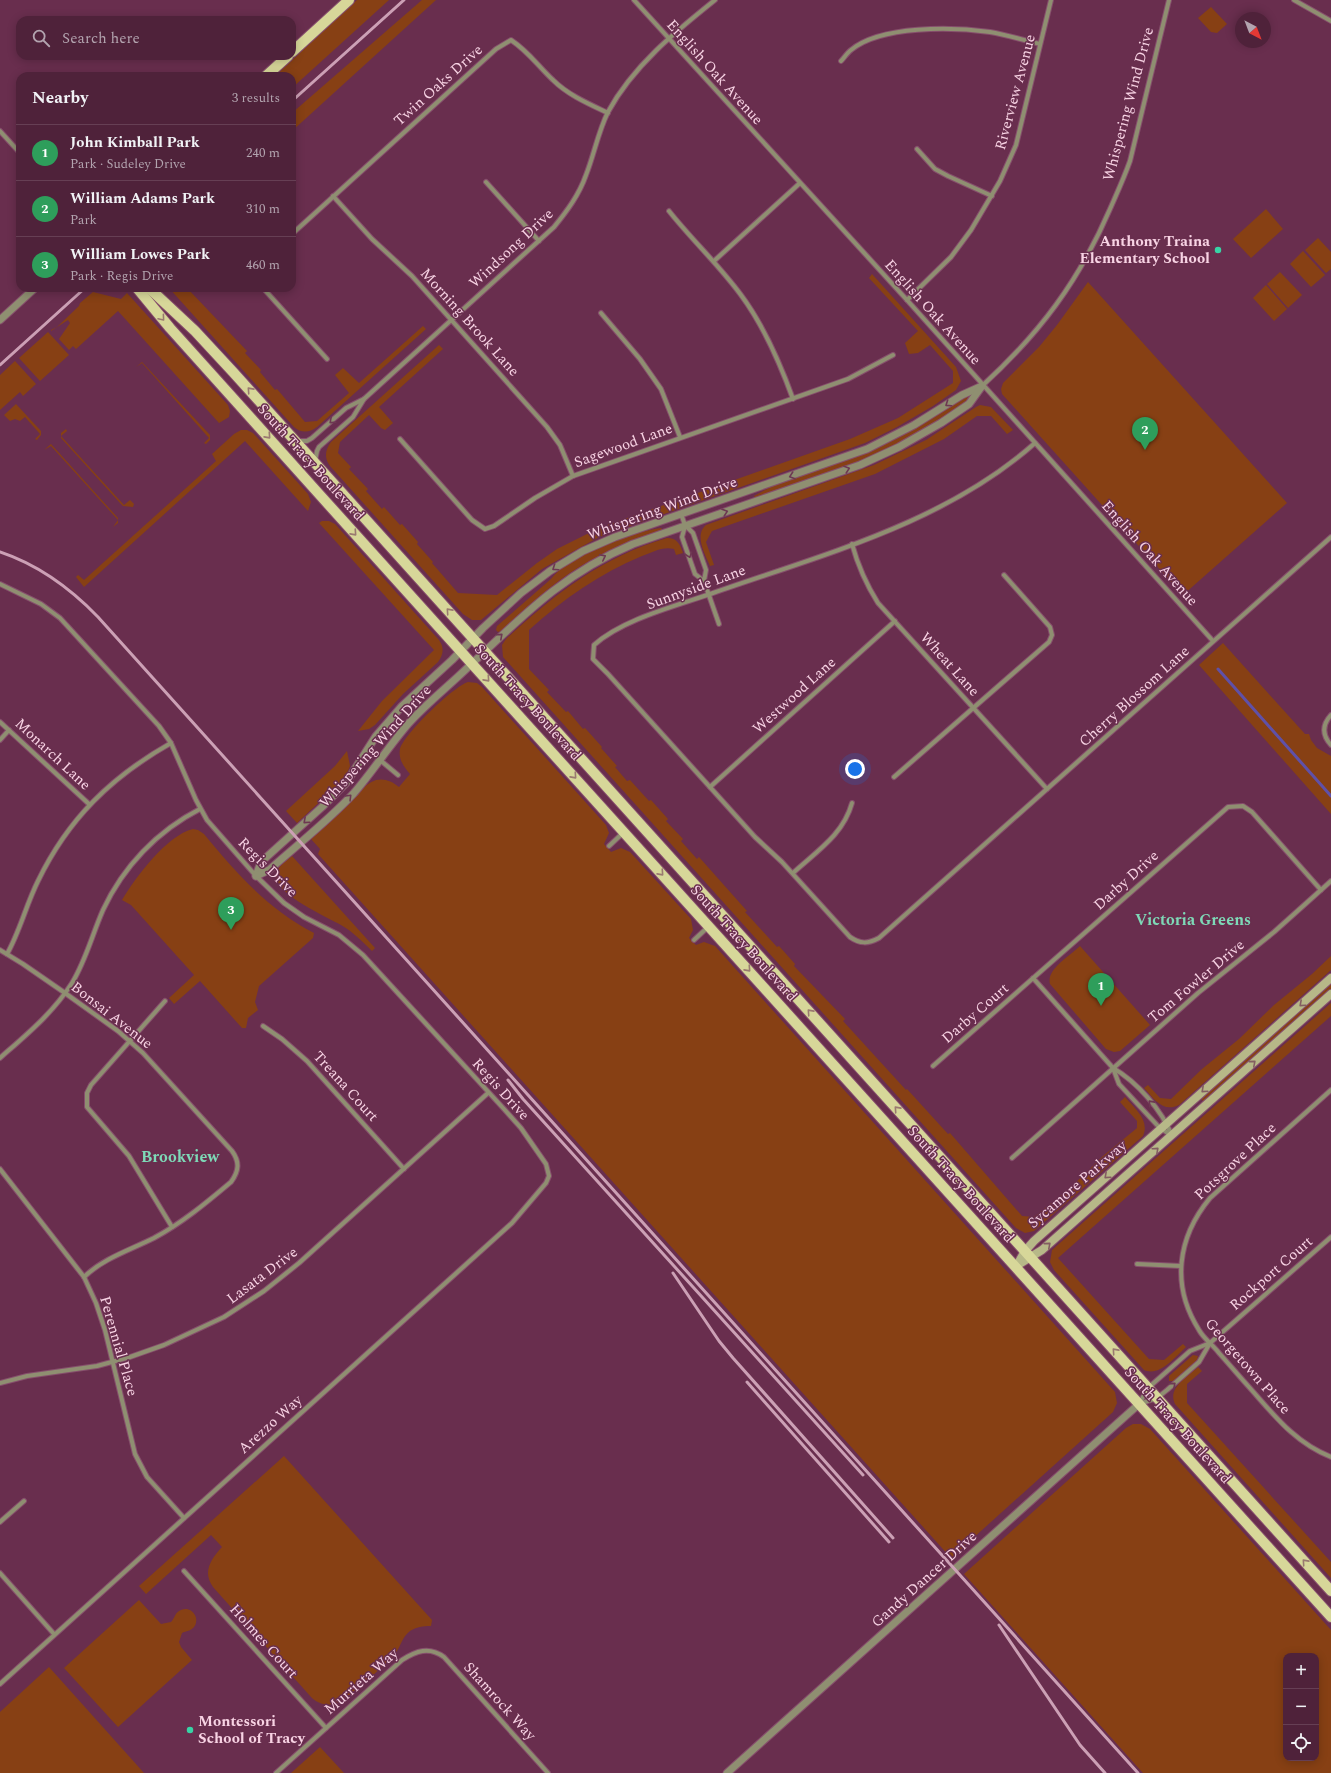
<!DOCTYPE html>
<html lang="en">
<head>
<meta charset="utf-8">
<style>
  body { margin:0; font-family:Spectral,serif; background:#592f45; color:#f1f3f6 }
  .controls { position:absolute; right:12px; bottom:12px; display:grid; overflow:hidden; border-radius:8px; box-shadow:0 2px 10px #0003 }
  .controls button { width:36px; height:36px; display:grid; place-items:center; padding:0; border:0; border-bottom:1px solid #663f54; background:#4f223a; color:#f1f3f6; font:20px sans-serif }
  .compass { position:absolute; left:1235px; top:12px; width:36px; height:36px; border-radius:50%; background:#4f223a; box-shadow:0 2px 10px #0003; rotate:138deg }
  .you { position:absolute; left:855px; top:769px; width:14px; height:14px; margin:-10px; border:3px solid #fff; border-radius:50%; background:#1a73e8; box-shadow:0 0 0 6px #1a73e833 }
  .badge { display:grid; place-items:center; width:26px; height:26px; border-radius:50%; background:#38d4a6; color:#fff; font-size:13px; font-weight:700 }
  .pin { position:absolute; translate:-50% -33px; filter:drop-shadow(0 1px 2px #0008) }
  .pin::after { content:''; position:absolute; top:21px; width:14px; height:12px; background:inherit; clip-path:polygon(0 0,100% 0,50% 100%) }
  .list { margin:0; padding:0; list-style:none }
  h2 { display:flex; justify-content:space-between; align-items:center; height:52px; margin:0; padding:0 16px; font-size:17px }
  h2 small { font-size:13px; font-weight:400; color:#b3a4af }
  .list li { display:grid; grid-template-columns:26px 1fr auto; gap:12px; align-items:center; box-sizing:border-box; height:56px; padding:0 16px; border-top:1px solid #663f54 }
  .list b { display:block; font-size:15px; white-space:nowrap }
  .list p { margin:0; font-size:13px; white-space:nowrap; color:#b3a4af }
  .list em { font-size:13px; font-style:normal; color:#b3a4af }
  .icon { flex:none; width:22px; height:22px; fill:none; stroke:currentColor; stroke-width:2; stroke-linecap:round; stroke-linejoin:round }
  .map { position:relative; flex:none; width:1331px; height:1773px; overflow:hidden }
  .search { position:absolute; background:#4f223a; box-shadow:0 2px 10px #0003; left:16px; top:16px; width:280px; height:44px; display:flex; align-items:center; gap:10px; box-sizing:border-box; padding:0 14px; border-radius:12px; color:#b3a4af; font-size:15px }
  .panel { position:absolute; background:#4f223a; box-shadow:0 2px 10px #0003; left:16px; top:72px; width:280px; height:220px; border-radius:12px }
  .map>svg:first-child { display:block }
</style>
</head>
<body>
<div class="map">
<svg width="1331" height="1773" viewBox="0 0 1331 1773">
  <rect width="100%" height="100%" fill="#692e4e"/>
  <!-- green -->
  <g fill="#874014" fill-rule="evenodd">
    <path d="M357,0H389L292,88V76H275Z"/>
    <path d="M422,0H436L292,131V113Z"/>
    <path d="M1211,7L1227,24L1217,33L1211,32L1198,18Z"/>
    <path d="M1266,209L1283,229L1251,258L1233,239Z"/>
    <path d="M1318,238L1331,252V269L1326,273L1305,250Z"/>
    <path d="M1303,251L1325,275L1311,287L1290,264Z"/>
    <path d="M1280,272L1302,295L1288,308L1267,284Z"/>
    <path d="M872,274L956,367L961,381L956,390L933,406L897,427L865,443L599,537L542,569L481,620H472L463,614L330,466C324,458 325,450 331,442L439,345L443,349L379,407L393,423L385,430L381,428L369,415L340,442L338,453L351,467L349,469L368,489L366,491L382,509L384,507L400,525L402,524L418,542L417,544L433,562L432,563L458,593L497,595L537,563L557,549L599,528L850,439L898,418L953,383V371L930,345L918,353L909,354L905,343L918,331L869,278Z"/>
    <path d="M1088,282L1287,503L1183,595L1002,394L1001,389L1003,383L1039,347L1057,325Z"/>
    <path d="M1266,285L1287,309L1274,321L1253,298Z"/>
    <path d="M169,288H187L247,351L245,353L261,370L260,372L275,390L277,389L305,422L317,421L349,393L335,375L343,368L359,383L423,326L426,329L317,427C309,433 301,433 294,427Z"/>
    <path d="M93,292L121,299L127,293L228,405L230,411L229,417L219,423L118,311L76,349L73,346L69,350L59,339L70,323L68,320L51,331V330L57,327L79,306L80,303Z"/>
    <path d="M48,332L69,355L40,381L19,358Z"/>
    <path d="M15,361L36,384L23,396L20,392L0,410V375Z"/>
    <path d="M142,362L210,435V440L206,444L204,443L209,438L142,363L136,367Z"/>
    <path d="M963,396L968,397L967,402L923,431L876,455L755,498L754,496C791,474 834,465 874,449C906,436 935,417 963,396Z"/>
    <path d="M16,404L41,431V435L37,440L35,439L40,434L25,417L20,421L15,419L10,421L4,415Z"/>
    <path d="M980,405L991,407L1013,430L1007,434L991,416H977L944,439L875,474L712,531L706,542L714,565L710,566C705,554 694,535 706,525L874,465L926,440L976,407Z"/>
    <path d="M66,429L67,431L61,436L124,505L130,500L134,504L133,507L123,506L120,503L61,438V433Z"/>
    <path d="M241,430H247L253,433L308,494L311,502L308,511L245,441L84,587L76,577L78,575L84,580L216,461L212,454L234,434Z"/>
    <path d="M51,444L118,518V523L113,527L118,520L51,446L44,450Z"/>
    <path d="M322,521H329L335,524L439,640C444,647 444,654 438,662L403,694L375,725L369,729L358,731L382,701L434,650L319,523Z"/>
    <path d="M661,528L662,529V530C629,541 598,554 570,573C545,590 523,611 501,631L498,632L496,630L497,626L551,579C571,553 629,533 661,528Z"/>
    <path d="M667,538C677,538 680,544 683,553L676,555L674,549C663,546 653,552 642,556C599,574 563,599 529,630V669L549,690L547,692L566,712L568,711L583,729L585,728L602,747L601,748L617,766L615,767L627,781L630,780L649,801L651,800L668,819L666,821L683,839L681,841L697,859L699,857L747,911L745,912L777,947L779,946L795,964L794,966L845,1019L843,1021L906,1090L907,1089L948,1134L950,1133L1022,1216L1034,1217L1069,1189L1103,1156L1137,1128V1121L1120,1102L1125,1097C1135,1109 1150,1120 1143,1136L1034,1231L1025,1233L1016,1228L503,657L502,645L506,639C555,594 602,557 667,538Z"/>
    <path d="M1223,643L1305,734H1309L1311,740L1317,748L1331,756V814L1199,665Z"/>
    <path d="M468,682L477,683L482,687L606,825L609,833L604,844L611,852L621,848L630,852L691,919L693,930L689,938L696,945L704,942L715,946L1115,1392L1117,1403L1113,1412L951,1558L318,854L320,849L311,839C323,828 335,818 346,807C355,799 363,784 376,780C384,778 392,781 399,787L410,774C404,767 398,759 400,749C404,734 454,686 468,682Z"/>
    <path d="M347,751L350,766L345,778L297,823L286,811L335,766Z"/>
    <path d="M193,829L198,830L204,834C237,874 268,909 314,933L313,938L259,986L255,1002L258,1010L248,1018L246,1028H242L200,981L174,1004L169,998L194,975L131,905L122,900C135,878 167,835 193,829Z"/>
    <path d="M292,856L375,948L372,951C362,941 353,932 341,925C327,917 277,895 276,877C275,868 285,862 292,856Z"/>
    <path d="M1080,946L1150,1025L1120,1051L1114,1052L1106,1049L1050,984C1046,969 1070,956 1080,946Z"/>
    <path d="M1331,956V970L1179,1105C1163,1113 1154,1099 1144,1088L1148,1085L1160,1098L1171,1099L1202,1069L1239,1039L1274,1005L1312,974Z"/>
    <path d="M1331,982V991L1204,1102L1200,1098Z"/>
    <path d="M1331,1003V1016L1058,1258L1149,1359L1164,1360L1183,1344L1186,1347C1175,1357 1160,1377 1144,1370L1054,1270L1050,1262L1052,1250Z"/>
    <path d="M1193,1355L1198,1356L1197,1360L1174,1381H1169V1376Z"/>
    <path d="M1198,1367L1202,1371L1187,1384V1403L1331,1562V1578L1175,1404C1167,1388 1188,1376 1198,1367Z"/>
    <path d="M1133,1424H1141L1150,1429L1331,1630V1773H1143L964,1574L1126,1428ZM1286,1656H1316V1758H1286Z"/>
    <path d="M284,1456L432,1620L431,1626C423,1626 416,1627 410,1631C402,1637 401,1646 395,1654C386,1664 345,1702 334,1704C325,1706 317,1703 311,1697L213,1587C202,1572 211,1559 222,1547L211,1535L146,1594L139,1586Z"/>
    <path d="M139,1600L161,1624L171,1622C175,1618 175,1612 181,1610C191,1605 201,1618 194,1627C191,1631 186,1631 182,1633L179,1642L181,1647L192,1660L118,1727L64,1668Z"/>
    <path d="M49,1667L144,1773H0V1712Z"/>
    <path d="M320,1747L344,1773H291Z"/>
  </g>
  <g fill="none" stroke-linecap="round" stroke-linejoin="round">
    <!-- stream -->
    <path stroke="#5f50a8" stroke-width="3" d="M1218,669L1331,796"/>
    <!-- minor casing -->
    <g stroke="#864f6c" stroke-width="6">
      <g id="minor">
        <path d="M634,0L907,300L1213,641"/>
        <path d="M1294,0L1331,21"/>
        <path d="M841,61C844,58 847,53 851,50C881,25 953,27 990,32C1007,35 1024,40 1040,44"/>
        <path d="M0,131L20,153"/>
        <path d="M917,149L935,169L948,176L992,196"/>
        <path d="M486,182L539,241"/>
        <path d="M333,196L372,239L412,276L547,427L560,445L573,476"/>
        <path d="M669,211C692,240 719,265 741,295C764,326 780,363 793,399"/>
        <path d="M292,234L496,49L511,40C529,52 537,65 553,80C568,95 589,104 608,113"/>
        <path d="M714,261L800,183"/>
        <path d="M263,288L327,359"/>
        <path d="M907,300L951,257L971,230L1000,181L1016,145L1051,0"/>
        <path d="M601,313L640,359L661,389L680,437"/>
        <path d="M982,386C1040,333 1079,281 1110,209C1117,193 1124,178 1130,161L1169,0"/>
        <path d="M400,439L472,520L485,529L494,526L535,498L573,476L848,379L893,355"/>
        <path d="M297,441H307L312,438L346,408L364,399L554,227C567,211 579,195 586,175C594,155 598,132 608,112C633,66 675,32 715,0"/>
        <path d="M1035,443C945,523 824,554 713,593C676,606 623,619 594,645L593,659L608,674L755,837L782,862L850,937C860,944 868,944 879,938L1331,537"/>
        <path d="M315,461L317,451L319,447L353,417L364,399"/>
        <path d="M681,514L685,525L693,533L706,570L704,581L719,624"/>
        <path d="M685,526L682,537L695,574L704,581"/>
        <path d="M852,544C858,566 866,584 878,603L1047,789"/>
        <path d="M0,584L41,604L60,618L159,726L171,743L196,800L207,820L256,876L284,903L304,917L339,935L363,955L504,1109L521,1128L546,1164L549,1176L546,1183L512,1223L0,1684"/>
        <path d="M1331,715C1322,725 1322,735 1331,745"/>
        <path d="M0,722L89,804"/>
        <path d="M0,740L9,730"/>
        <path d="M380,760L398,775"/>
        <path d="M894,777L1049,642L1052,635L1050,627L1004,575"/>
        <path d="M710,787L895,621"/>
        <path d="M609,846L624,832"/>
        <path d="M793,873C817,851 843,835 852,803"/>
        <path d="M694,940L708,927"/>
        <path d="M0,950L23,964L65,993L118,1031L143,1053L232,1151C240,1162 239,1171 231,1182C206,1203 182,1223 154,1238C130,1250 104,1258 84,1277"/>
        <path d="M7,954C20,931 26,905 38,881C68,819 111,777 171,743"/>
        <path d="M1033,978L1113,1068L1119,1084L1158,1126L1172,1136"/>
        <path d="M165,1001L91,1085L87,1093V1107L129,1156L172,1227"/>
        <path d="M263,1026L282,1039L307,1061L404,1169"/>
        <path d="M0,1058C26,1035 53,1013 72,983C86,960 92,935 103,910C123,867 157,831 200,809"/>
        <path d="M933,1066L1228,807L1243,806L1252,812L1321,890"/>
        <path d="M1113,1068C1137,1082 1162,1110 1172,1136"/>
        <path d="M1331,1090L1210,1198C1177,1238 1171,1286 1199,1330C1204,1339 1213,1345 1219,1353C1229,1364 1239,1376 1249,1387C1274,1415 1295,1443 1331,1457"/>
        <path d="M1012,1158L1198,993L1274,932L1331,881"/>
        <path d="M0,1169L84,1277L96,1303L105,1330L135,1454L147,1477L184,1518"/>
        <path d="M1137,1264L1181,1266"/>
        <path d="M0,1383L27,1376L97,1366L130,1357L164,1345L224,1317L264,1291L299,1263L488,1093"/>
        <path d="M1139,1404L1157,1398L1167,1390L1199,1362L1210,1343L1331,1237"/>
        <path d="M1139,1404L1148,1388L1190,1351L1210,1343"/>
        <path d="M0,1522L24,1501"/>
        <path d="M184,1571L326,1728"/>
        <path d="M0,1573L54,1634"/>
        <path d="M276,1773L402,1660C416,1651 429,1646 444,1657L548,1773"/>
      </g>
    </g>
    <!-- tertiary casing -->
    <g stroke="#864f6c" stroke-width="9">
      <g id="tertiary">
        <path d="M0,320L35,288"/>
        <path d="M256,876L261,862L322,807L346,783L376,736L402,706L452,660L483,628L521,593L550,571L583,551L615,537L867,449L914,425L962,395L982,386"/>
        <path d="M256,876L269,870C297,845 328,821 354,793C373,771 389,746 408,724C425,705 445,689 463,672C520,619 560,575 633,544L860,465L899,447L941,423L969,404L982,386"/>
        <path d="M727,1773L1139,1404"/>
      </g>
    </g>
    <!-- secondary casing -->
    <g stroke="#864f6c" stroke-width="10">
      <g id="secondary">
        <path d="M1016,1266L1042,1250L1331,994"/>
        <path d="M1016,1267L1025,1251L1034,1241L1331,978"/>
      </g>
    </g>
    <!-- primary casing -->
    <g stroke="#864f6c" stroke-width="12">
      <g id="primary">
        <path d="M292,52L349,0"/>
        <path d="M266,76L288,56"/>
        <path d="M137,288L170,328L319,494L1331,1617"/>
        <path d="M149,288L195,331L233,372L1331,1591"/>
      </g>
    </g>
    <!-- minor -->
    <use href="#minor" stroke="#8f8f71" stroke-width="4"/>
    <!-- tertiary -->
    <use href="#tertiary" stroke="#8f8f71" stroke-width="7"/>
    <!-- secondary -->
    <use href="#secondary" stroke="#b7b888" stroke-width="8"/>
    <!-- primary -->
    <use href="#primary" stroke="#d7d799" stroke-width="10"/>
    <!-- rail -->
    <g stroke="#cca0b5" stroke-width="3">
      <path d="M292,101L404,0"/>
      <path d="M0,365L85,288"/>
      <path d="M0,552C39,565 70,588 98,617L1138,1773"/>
      <path d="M508,1080L523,1099L863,1475"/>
      <path d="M673,1273L719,1341L733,1358L893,1538"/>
      <path d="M747,1382L889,1542"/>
      <path d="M999,1625L1080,1745L1105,1773"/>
    </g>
  </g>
  <!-- one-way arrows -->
  <defs><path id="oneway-chevron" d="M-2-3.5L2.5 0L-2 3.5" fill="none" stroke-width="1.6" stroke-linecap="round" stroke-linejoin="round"/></defs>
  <g stroke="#9a7a70">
    <use href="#oneway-chevron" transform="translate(162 318) rotate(50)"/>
    <use href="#oneway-chevron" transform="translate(250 390) rotate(-132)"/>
    <use href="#oneway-chevron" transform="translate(268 436) rotate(48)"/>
    <use href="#oneway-chevron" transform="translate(354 533) rotate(48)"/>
    <use href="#oneway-chevron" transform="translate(449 611) rotate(-132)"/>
    <use href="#oneway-chevron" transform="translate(487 679) rotate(48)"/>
    <use href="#oneway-chevron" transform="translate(574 776) rotate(48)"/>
    <use href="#oneway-chevron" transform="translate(661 873) rotate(48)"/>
    <use href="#oneway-chevron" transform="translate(748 969) rotate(48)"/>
    <use href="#oneway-chevron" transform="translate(810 1012) rotate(-132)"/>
    <use href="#oneway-chevron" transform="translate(897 1109) rotate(-132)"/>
    <use href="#oneway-chevron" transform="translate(1115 1351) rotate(-132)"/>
    <use href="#oneway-chevron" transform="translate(1305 1562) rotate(-132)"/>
  </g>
  <g stroke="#6d3852">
    <use href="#oneway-chevron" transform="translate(948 404) rotate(146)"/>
    <use href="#oneway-chevron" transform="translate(332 421) rotate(138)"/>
    <use href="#oneway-chevron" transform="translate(847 469) rotate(-19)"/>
    <use href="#oneway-chevron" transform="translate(792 476) rotate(161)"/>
    <use href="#oneway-chevron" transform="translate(725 512) rotate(-19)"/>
    <use href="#oneway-chevron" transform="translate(689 555) rotate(71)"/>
    <use href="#oneway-chevron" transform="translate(603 557) rotate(-27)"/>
    <use href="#oneway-chevron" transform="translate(555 568) rotate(146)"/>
    <use href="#oneway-chevron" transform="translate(500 636) rotate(-42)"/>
    <use href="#oneway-chevron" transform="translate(349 797) rotate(-45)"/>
    <use href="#oneway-chevron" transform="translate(306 821) rotate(138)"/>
    <use href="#oneway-chevron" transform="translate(1151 1103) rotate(-132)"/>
    <use href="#oneway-chevron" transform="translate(1173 1385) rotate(-41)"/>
  </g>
  <g stroke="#845e62">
    <use href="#oneway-chevron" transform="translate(1302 1004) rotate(138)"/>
    <use href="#oneway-chevron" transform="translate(1253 1063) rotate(-41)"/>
    <use href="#oneway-chevron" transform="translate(1204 1090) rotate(138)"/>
    <use href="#oneway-chevron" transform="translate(1156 1150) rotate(-42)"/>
    <use href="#oneway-chevron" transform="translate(1107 1176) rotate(138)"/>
    <use href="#oneway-chevron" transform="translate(1048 1245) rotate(-41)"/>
  </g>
  <!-- markers -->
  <g fill="#38d4a6" stroke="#692e4e" stroke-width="1.5">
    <circle cx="1218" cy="250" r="4"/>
    <circle cx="190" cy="1730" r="4"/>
  </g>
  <g text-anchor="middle" stroke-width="3" stroke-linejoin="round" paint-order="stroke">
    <!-- street labels -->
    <g font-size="15" fill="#f8d3e4" stroke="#692e4e">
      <text transform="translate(715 72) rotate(48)" y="5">English Oak Avenue</text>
      <text transform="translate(438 85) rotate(-42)" y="5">Twin Oaks Drive</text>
      <text transform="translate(1015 92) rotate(-75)" y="5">Riverview Avenue</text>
      <text transform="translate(1128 104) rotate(-75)" y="5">Whispering Wind Drive</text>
      <text transform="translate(511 248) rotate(-43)" y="5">Windsong Drive</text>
      <text transform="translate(933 312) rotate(48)" y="5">English Oak Avenue</text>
      <text transform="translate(470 322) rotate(48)" y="5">Morning Brook Lane</text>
      <text transform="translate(623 445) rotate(-20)" y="5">Sagewood Lane</text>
      <text transform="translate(311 462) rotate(48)" y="5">South Tracy Boulevard</text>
      <text transform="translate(662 508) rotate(-20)" y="5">Whispering Wind Drive</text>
      <text transform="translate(1150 553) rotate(48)" y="5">English Oak Avenue</text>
      <text transform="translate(696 587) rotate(-20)" y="5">Sunnyside Lane</text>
      <text transform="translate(950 664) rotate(48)" y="5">Wheat Lane</text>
      <text transform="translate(794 695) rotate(-42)" y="5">Westwood Lane</text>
      <text transform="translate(1134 696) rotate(-42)" y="5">Cherry Blossom Lane</text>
      <text transform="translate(528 702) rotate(48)" y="5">South Tracy Boulevard</text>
      <text transform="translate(375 746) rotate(-48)" y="5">Whispering Wind Drive</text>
      <text transform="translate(53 754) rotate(43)" y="5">Monarch Lane</text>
      <text transform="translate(268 867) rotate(45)" y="5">Regis Drive</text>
      <text transform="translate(1126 880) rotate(-42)" y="5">Darby Drive</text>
      <text transform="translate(744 943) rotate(48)" y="5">South Tracy Boulevard</text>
      <text transform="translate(1196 981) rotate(-40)" y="5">Tom Fowler Drive</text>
      <text transform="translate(975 1013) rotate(-41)" y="5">Darby Court</text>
      <text transform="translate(112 1015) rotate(38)" y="5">Bonsai Avenue</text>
      <text transform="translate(346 1086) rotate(48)" y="5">Treana Court</text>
      <text transform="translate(501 1089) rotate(48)" y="5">Regis Drive</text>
      <text transform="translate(1235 1161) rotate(-43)" y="5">Potsgrove Place</text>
      <text transform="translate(961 1184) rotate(48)" y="5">South Tracy Boulevard</text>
      <text transform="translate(1077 1184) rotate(-41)" y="5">Sycamore Parkway</text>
      <text transform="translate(1271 1273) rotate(-41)" y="5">Rockport Court</text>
      <text transform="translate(262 1275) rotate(-37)" y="5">Lasata Drive</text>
      <text transform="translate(119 1346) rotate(74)" y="5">Perennial Place</text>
      <text transform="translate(1248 1366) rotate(49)" y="5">Georgetown Place</text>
      <text transform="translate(270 1424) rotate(-42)" y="5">Arezzo Way</text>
      <text transform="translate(1178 1425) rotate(48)" y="5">South Tracy Boulevard</text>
      <text transform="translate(924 1579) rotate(-42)" y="5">Gandy Dancer Drive</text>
      <text transform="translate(264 1641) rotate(48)" y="5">Holmes Court</text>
      <text transform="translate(361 1681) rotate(-41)" y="5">Murrieta Way</text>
      <text transform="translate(500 1701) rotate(48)" y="5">Shamrock Way</text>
    </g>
    <!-- poi labels -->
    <g font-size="15" font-weight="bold" fill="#f8d3e4" stroke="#692e4e" text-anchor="end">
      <text x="1210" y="246">Anthony Traina<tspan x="1210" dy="17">Elementary School</tspan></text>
      <text x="198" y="1726" text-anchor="start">Montessori<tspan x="198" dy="17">School of Tracy</tspan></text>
    </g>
    <!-- neighbourhood labels -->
    <g font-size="16" font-weight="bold" fill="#7ed9b7" stroke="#692e4e">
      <text x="1193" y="925">Victoria Greens</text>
      <text x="180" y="1162">Brookview</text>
    </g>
  </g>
</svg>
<div class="controls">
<button>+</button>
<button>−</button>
<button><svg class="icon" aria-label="locate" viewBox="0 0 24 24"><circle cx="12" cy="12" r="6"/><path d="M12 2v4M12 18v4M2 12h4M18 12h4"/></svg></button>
</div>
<svg class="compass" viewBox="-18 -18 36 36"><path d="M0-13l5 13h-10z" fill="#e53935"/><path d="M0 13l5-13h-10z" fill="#b3a4af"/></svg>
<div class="you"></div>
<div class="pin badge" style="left:1101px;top:1006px;background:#2e9e5b">1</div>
<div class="pin badge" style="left:1145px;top:450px;background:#2e9e5b">2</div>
<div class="pin badge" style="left:231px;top:930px;background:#2e9e5b">3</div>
<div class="search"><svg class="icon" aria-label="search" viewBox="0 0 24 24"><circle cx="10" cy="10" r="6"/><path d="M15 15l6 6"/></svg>Search here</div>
<section class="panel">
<h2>Nearby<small>3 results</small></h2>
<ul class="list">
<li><span class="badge" style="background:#2e9e5b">1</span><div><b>John Kimball Park</b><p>Park · Sudeley Drive</p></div><em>240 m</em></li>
<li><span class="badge" style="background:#2e9e5b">2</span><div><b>William Adams Park</b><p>Park</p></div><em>310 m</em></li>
<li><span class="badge" style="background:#2e9e5b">3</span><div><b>William Lowes Park</b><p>Park · Regis Drive</p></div><em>460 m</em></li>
</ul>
</section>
</div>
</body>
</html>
